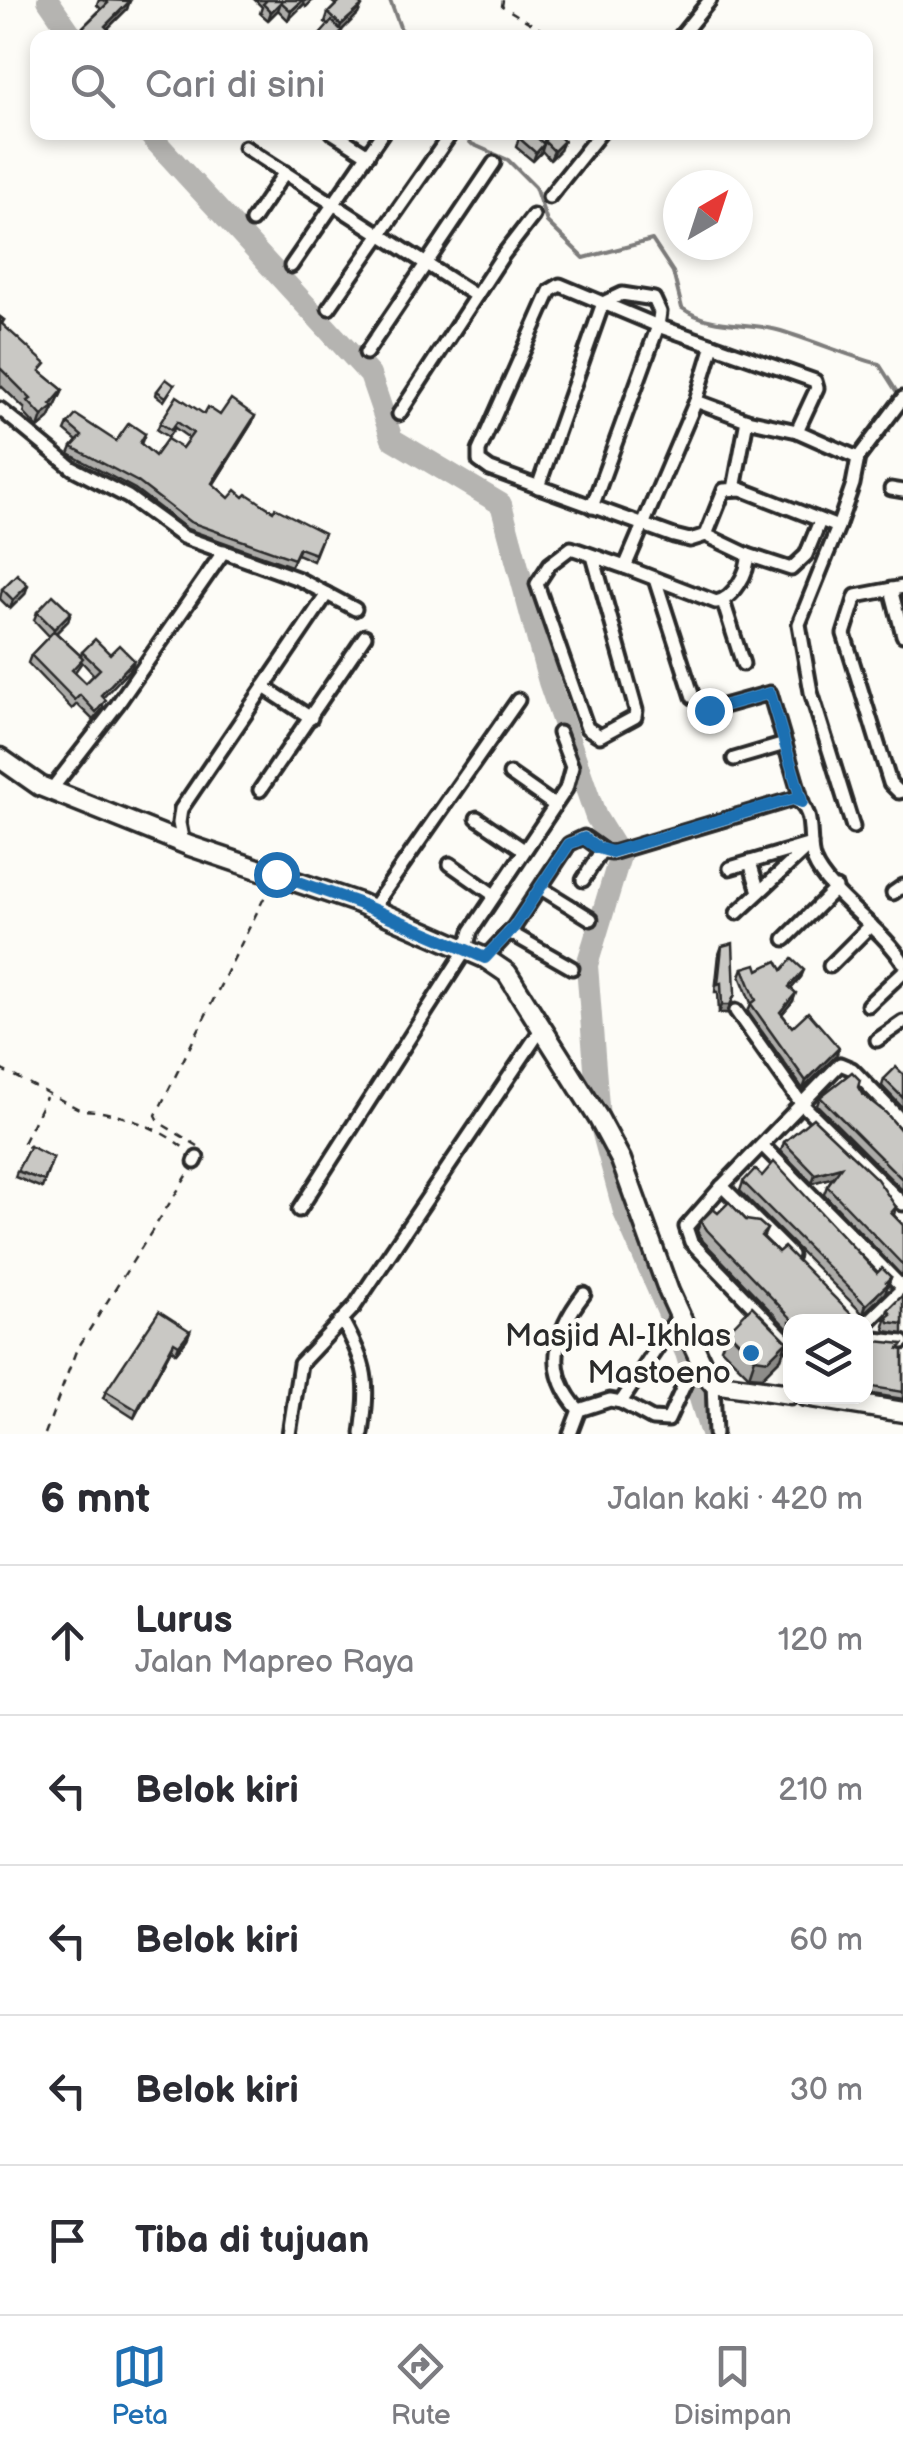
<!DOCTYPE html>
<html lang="id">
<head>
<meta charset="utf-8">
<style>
  body { margin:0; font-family:"Balsamiq Sans",sans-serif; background:#f2f2f3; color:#2b2b33 }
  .controls { position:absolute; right:30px; bottom:30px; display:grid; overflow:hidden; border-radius:20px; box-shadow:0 5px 15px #0003 }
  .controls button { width:90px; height:90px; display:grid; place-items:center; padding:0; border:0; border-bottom:2px solid #e1e1e2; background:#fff; color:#2b2b33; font:50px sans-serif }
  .compass { position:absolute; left:663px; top:170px; width:90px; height:90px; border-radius:50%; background:#fff; box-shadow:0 5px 15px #0003; rotate:39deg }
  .stop { position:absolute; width:30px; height:30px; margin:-22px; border:8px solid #1f6fb2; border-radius:50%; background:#fff }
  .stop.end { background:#1f6fb2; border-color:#fff; box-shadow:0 2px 10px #0008 }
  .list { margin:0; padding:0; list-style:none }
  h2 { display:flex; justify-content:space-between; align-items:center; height:130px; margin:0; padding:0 40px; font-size:42px }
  h2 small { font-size:32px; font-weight:400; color:#7c7c81 }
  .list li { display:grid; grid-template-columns:65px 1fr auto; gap:30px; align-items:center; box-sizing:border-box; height:150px; padding:0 40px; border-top:2px solid #e1e1e2 }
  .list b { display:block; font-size:38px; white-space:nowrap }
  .list p { margin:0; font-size:32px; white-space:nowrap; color:#7c7c81 }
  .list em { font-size:32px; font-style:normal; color:#7c7c81 }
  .icon { flex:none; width:55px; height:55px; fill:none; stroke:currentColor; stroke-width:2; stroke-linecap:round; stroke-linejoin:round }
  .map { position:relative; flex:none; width:903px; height:1434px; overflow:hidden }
  .search { position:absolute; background:#fff; box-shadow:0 5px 15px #0003; left:30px; right:30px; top:30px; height:110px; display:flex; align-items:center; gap:25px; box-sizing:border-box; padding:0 35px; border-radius:20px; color:#7c7c81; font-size:38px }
  .sheet { height:880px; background:#fff }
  nav { display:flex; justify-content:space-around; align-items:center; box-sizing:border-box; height:140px; border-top:2px solid #e1e1e2; background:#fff; font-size:28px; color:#7c7c81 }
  nav a { display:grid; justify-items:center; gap:5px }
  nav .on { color:#1f6fb2 }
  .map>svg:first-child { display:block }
</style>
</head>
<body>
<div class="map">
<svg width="903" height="1434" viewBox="0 0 903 1434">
  <rect width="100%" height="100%" fill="#fdfcf7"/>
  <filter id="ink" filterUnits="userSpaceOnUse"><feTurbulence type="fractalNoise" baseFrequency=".01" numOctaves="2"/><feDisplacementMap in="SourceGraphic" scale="20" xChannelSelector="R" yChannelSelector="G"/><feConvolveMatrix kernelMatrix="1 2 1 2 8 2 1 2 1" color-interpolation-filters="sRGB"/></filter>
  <g filter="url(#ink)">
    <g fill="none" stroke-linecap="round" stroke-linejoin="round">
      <!-- stream -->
      <g stroke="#7e7d7b" stroke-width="4">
        <path d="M390,0L404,38"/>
        <path d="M460,132L472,144L508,160L535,187L547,222L584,258L652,240L673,272L682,308C711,329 748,321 781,331C814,341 846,355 879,364L900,397"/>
      </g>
      <!-- river -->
      <g stroke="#b5b4b1" stroke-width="22">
        <path d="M48,0L74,38"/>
        <path d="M147,132L370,375L392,439L501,504L549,682L596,817L620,856L587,965L599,1119L624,1212L686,1353L711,1434"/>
      </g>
      <!-- street casing -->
      <g stroke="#2b2b2b" stroke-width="19">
        <g id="street">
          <path d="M679,38L710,0"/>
          <path d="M332,132L368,155"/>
          <path d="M245,147L476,296"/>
          <path d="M549,197L601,132"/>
          <path d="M252,221L285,172"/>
          <path d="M291,266L383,132"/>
          <path d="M329,308L452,132"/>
          <path d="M713,345L815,381L817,388L797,431"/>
          <path d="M366,353L494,163"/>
          <path d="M0,409L72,468L128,497L183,537L299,579L355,609"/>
          <path d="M399,414L503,255L533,216"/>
          <path d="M747,420L797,431L858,458"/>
          <path d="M538,487L603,303L622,294L654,299L660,312L658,326L592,507"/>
          <path d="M734,489L747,420L696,401L713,345L658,326L560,285L550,291L479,451V461L490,469L674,536L690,540L706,535L724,490L741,489L838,527L853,484L858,458L903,398"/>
          <path d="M891,489L903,491"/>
          <path d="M838,527L799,624L811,692L853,827"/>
          <path d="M706,535L748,555L791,569L806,555L820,521"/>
          <path d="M593,556L636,710L635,717L600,736L587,728L537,584L550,564L571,548C589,554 607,561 625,567L696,401"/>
          <path d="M625,567L716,602C733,599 749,573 748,555"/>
          <path d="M655,579L693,697"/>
          <path d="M903,587L856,596L844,634L890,783L899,792L903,791"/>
          <path d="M891,589L903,635"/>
          <path d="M723,601L743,664"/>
          <path d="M264,687L311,718"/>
          <path d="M709,710L770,693L802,802"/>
          <path d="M734,759L785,744"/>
          <path d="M510,774L554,805"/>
          <path d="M51,790L117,705L224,551"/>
          <path d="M260,790L365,636"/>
          <path d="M477,818L524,850"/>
          <path d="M183,843L179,823L181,809L327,594"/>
          <path d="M750,862L759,892"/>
          <path d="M450,864L494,895"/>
          <path d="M730,868L811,844L737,913"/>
          <path d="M583,880L602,850"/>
          <path d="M541,888L591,919"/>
          <path d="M893,893L903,886"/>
          <path d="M372,909L518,700"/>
          <path d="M509,932L572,968"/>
          <path d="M785,939L836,888"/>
          <path d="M485,958L514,927L569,844L584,837L605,852L612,853L793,799C818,808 806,842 814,861C827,893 884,930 903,962"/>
          <path d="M830,966L871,925"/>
          <path d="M868,1005L903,972"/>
          <path d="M736,1011L801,1103L903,1204"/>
          <path d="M877,1040L903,1022"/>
          <path d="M762,1145L903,1288L866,1324"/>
          <path d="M195,1162L197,1158"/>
          <path d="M722,1186L791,1255"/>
          <path d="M299,1210L465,951L471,931L566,789L572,767L559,733"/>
          <path d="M679,1315L621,1402L652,1419L668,1420L685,1383"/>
          <path d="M342,1320C368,1368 369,1380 362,1434"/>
          <path d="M866,1338L903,1342"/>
          <path d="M790,1344L691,1242L686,1227L722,1186L840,1064L852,1069L903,1122"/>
          <path d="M713,1383L715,1434"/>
          <path d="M579,1410C544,1372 554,1332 584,1294"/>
          <path d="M289,1434L300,1364L354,1307L542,1028"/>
          <path d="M570,1434L579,1410L610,1400L621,1402"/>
        </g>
      </g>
      <!-- secondary casing -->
      <g stroke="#2b2b2b" stroke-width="25">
        <g id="secondary">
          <path d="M0,758L40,786L190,846L359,903L485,958L507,973L599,1119L621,1160L669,1292L708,1377L713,1383L790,1394"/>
          <path d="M805,1396L903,1412"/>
        </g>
      </g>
      <!-- path -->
      <g stroke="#2b2b2b" stroke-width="2.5" stroke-dasharray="8 8" stroke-linecap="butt">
        <path d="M503,0L502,6L555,38"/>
        <path d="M0,1069L81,1110C114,1110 165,1129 188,1152"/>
        <path d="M198,1146L160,1123L156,1115L269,888"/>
        <path d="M35,1148L22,1145L46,1097"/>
        <path d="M45,1434L76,1351L190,1171"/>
      </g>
      <!-- street -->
      <use href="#street" stroke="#fdfcf7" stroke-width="11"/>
      <!-- secondary -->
      <use href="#secondary" stroke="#fdfcf7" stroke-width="18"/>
    </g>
    <!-- wall -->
    <g fill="#adaca9" stroke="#2b2b2b" stroke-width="2.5" fill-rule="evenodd">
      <path d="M99,0H129L127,9L108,28L111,32L109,38H82L80,36L83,27L101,9L97,5Z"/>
      <path d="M255,0H313L306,7L304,4L288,20L278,10L268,20L260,13L262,7Z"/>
      <path d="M330,0H356L358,14L341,31L329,25L325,22L328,13L336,5Z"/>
      <path d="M519,138L543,143L544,141L560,150L550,160L542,151L533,161L516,147Z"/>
      <path d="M0,317L4,320L2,324L43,374L63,390L49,419L38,428L24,413L25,409L0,385Z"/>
      <path d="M174,385L164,401L156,395L157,391Z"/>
      <path d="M204,414L255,416L252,423L213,485L229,498L244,497L324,533L313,561L297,554L291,566L187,529L135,489L69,454L72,447L77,441L65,431L68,424L116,441L145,434L141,444L155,456L182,448L189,438L175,428L168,437L157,430L160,423Z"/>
      <path d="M2,589L25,594L10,609L0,599Z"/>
      <path d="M37,612H71L68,621L56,633L81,656L82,652L110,654L134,660L131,668L103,697V708L93,720L77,704L72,709L28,663L31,655L49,636L34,620ZM82,662L94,675L86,683L75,672Z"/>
      <path d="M722,946L727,1013H719L718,992H715L719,954Z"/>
      <path d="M743,968L782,970L801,977L791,989L793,1001L782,1014L792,1027L836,1056L803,1089L748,1012L751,1003L740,976Z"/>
      <path d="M903,1074V1108L882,1086L884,1079Z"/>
      <path d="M858,1087L903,1133V1191L817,1105L820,1097Z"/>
      <path d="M784,1142L896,1207L894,1215L903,1225V1277L824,1194L827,1186L833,1177L812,1183L781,1151Z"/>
      <path d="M53,1158L42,1188L15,1177L17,1171Z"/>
      <path d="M743,1182L877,1273L891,1277L885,1293L863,1314L740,1191Z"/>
      <path d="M718,1213L746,1220L767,1229L763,1238L778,1252L855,1318L854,1322H790V1331L703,1241L697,1231L701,1221Z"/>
      <path d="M903,1295V1334L886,1331L884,1326L886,1320L885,1319L888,1310Z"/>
      <path d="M190,1331L187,1339L176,1353L171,1349L134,1418L103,1398L106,1391Z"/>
      <path d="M728,1331L787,1341L781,1358L762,1377L749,1376L721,1348Z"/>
      <path d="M866,1340L903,1350V1399L866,1393Z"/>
    </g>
    <!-- shaded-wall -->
    <g fill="#8d8c89" stroke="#2b2b2b" stroke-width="2.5">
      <path d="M303,0H305L304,4L288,20L291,11Z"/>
      <path d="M130,1L127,9L102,34L105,26Z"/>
      <path d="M281,2L278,10L268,20L271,12Z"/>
      <path d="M362,6L358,14L338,34L341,25Z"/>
      <path d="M564,141L560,150L550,160L554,151Z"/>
      <path d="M544,144L541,153L533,161L536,153Z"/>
      <path d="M63,390L49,419L38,428L42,416Z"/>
      <path d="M255,416L252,423L210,490L212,483Z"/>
      <path d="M28,585L25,594L10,609L13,600Z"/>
      <path d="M71,612L68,621L51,638L54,629Z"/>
      <path d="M134,660L131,668L98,703L101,695Z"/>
      <path d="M804,970L801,977L786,995L789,987Z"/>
      <path d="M796,993L793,1001L777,1020L780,1012Z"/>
      <path d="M735,994L727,1013H719L722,1005Z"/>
      <path d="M839,1048L836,1056L803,1089L806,1081Z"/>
      <path d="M841,1167L838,1176L812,1183L815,1174Z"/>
      <path d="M891,1277L885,1293L863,1314L866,1305Z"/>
      <path d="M190,1331L187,1339L176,1353L179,1345Z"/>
      <path d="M787,1341L781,1358L762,1377L749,1376L755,1358Z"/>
      <path d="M174,1342L171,1349L134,1418L137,1410Z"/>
    </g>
    <!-- building -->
    <g fill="#c9c8c4" stroke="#2b2b2b" stroke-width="2.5">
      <path d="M104,0L130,1L105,26L111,32L105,38H94L83,27L108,3Z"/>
      <path d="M267,0H303L291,11L281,2L271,12L263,4Z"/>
      <path d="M341,0H356L362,6L341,25L328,13Z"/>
      <path d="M332,21L342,31L335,38H317Z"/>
      <path d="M524,132H531L544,144L536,153L519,138Z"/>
      <path d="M552,132H555L564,141L554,151L544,141Z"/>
      <path d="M0,317L4,320L1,323L46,364L40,371L63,390L51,404L54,407L42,416L28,401L31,399L0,368Z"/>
      <path d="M166,379L174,385L166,397L157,391Z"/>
      <path d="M177,396L204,414L208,407L220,415L231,399L255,416L212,483L229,498L236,490L244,497L247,494L273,511L275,508L324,533L315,554L299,548L294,559L190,522L138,482L72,447L82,436L68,424L76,415L116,441L129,423L145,434L140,443L155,456L167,439L182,448L193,433L177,422L171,430L160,423Z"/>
      <path d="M17,574L28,585L13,600L2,589Z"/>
      <path d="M53,595L71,612L54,629L37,612Z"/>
      <path d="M54,631L83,658L72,670L86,683L100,669L82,652L95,639L110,654L119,645L134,660L101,695L106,700L96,712L80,695L75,700L31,655Z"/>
      <path d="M733,943L735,994L730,1005H722L721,983L718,984L722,946Z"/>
      <path d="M792,959L804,970L789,987L796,993L780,1012L792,1027L808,1012L839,1048L806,1081L751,1004L756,1000L743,968L756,964L758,970L777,961L782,970Z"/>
      <path d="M896,1067L903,1074V1098L884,1079Z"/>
      <path d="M852,1072L860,1080L858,1087L862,1094L886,1113L903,1133V1180L820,1097Z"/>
      <path d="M813,1118L877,1179L896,1207L891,1213L903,1225V1265L827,1186L841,1167L815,1174L784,1142Z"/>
      <path d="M30,1146L53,1158L44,1181L17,1171Z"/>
      <path d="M774,1162L877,1273L882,1268L891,1277L886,1282L888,1284L866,1305L743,1182L755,1169L762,1176Z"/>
      <path d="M729,1202L746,1220L759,1222L767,1229L761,1236L778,1252L784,1247L855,1318L851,1322H808L805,1319L803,1322H795L707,1230L701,1221L713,1209L718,1213Z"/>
      <path d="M903,1295V1324L889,1322L887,1317L891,1314L888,1310Z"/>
      <path d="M752,1306L787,1341L768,1360L755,1358L728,1331Z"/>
      <path d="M159,1311L190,1331L179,1345L174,1342L137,1410L106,1391Z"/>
      <path d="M866,1340L903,1344L899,1349L903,1350V1392L866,1386V1372L869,1359H866Z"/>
    </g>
  </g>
  <g fill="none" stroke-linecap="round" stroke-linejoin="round" filter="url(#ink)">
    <!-- route -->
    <path stroke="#1f6fb2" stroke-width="12" d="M276,874L358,903L485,958L514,927L569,844L584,838L598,848L612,852L781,802L793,799L802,802L770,693L709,710"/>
  </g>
  <!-- markers -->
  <circle fill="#1f6fb2" stroke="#fdfcf7" stroke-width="4" cx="751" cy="1353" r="10"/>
  <g text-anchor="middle" stroke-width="10" stroke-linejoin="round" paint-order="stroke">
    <!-- poi labels -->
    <g font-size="32" fill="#2b2b2b" stroke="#fdfcf7" text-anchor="end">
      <text x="731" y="1346">Masjid Al-Ikhlas<tspan x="731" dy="37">Mastoeno</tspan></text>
    </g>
  </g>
</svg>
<div class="controls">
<button><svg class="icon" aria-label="layers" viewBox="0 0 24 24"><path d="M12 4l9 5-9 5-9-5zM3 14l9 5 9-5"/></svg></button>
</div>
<svg class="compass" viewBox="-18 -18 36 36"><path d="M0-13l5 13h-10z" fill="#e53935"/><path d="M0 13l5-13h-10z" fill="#7c7c81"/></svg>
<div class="stop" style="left:276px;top:874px"></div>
<div class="stop end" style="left:709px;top:710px"></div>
<div class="search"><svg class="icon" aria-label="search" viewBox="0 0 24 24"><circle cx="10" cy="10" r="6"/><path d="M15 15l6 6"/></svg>Cari di sini</div>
</div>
<section class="sheet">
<h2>6 mnt<small>Jalan kaki · 420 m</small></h2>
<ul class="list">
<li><svg class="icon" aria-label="ahead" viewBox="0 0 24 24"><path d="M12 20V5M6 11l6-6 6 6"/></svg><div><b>Lurus</b><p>Jalan Mapreo Raya</p></div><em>120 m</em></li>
<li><svg class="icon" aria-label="left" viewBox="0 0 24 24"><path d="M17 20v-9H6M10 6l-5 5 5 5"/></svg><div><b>Belok kiri</b></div><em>210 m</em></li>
<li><svg class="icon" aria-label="left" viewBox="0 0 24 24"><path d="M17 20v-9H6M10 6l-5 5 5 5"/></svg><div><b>Belok kiri</b></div><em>60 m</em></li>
<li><svg class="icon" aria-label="left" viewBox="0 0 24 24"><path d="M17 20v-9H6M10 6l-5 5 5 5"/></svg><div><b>Belok kiri</b></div><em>30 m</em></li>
<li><svg class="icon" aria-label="arrive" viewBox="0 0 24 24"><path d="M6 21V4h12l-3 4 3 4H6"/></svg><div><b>Tiba di tujuan</b></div></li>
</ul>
</section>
<nav>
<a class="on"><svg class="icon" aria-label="map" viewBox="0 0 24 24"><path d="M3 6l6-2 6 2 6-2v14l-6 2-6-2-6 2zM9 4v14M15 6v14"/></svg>Peta</a>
<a><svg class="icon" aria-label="directions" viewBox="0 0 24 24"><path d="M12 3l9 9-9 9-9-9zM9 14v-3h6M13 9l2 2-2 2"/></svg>Rute</a>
<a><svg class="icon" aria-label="saved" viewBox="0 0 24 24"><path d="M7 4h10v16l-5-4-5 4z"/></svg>Disimpan</a>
</nav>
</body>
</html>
